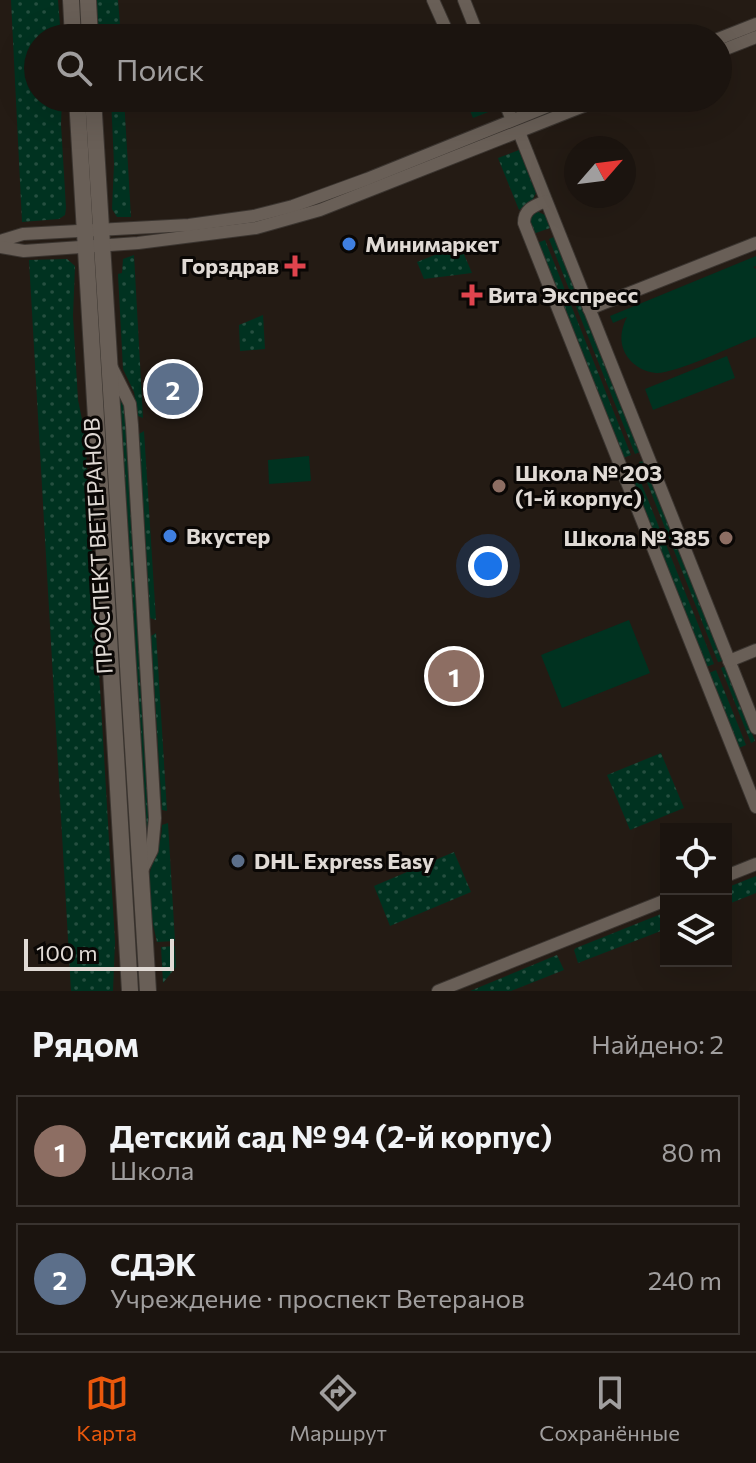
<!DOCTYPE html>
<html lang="ru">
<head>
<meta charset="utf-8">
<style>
  body { margin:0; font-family:Commissioner,sans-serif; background:#241d18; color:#f1f3f6 }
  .controls { position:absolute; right:24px; bottom:24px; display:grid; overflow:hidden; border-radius:0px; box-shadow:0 8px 32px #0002 }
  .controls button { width:72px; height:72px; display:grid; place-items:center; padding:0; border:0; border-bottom:2px solid #39332f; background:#1b140f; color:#f1f3f6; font:40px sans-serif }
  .compass { position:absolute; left:564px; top:136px; width:72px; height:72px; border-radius:50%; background:#1b140f; box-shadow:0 8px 32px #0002; rotate:62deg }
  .scale { position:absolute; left:24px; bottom:20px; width:150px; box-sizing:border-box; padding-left:8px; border:4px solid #e0dad5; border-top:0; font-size:22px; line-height:28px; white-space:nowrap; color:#e0dad5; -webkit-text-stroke:6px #0a0705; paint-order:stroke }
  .you { position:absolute; left:488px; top:566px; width:28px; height:28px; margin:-20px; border:6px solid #fff; border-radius:50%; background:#1a73e8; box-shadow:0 0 0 12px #1a73e833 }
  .badge { display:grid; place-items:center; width:52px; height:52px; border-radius:50%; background:#ea580c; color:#fff; font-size:26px; font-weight:700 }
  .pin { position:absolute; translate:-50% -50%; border:4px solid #fff; box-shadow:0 2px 8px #0006 }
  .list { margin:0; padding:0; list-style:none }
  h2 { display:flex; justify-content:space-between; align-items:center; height:104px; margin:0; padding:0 32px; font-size:34px }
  h2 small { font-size:26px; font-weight:400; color:#a09e9e }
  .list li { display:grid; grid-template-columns:52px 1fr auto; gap:24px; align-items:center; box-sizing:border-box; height:112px; margin:0 16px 16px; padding:0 16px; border:2px solid #39332f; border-radius:0px }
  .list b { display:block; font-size:30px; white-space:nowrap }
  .list p { margin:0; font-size:26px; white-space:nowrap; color:#a09e9e }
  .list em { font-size:26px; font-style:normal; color:#a09e9e }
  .icon { flex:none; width:44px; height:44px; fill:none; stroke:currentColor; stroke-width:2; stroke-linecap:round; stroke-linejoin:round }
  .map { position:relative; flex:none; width:756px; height:991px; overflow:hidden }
  .search { position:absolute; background:#1b140f; box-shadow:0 8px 32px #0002; left:24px; right:24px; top:24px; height:88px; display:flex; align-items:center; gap:20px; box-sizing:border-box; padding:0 28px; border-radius:44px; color:#a09e9e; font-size:30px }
  .sheet { height:360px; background:#1b140f }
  nav { display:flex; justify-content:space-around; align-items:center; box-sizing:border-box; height:112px; border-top:2px solid #39332f; background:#1b140f; font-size:22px; color:#a09e9e }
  nav a { display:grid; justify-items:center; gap:4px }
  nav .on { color:#ea580c }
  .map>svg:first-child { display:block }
</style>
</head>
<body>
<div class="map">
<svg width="756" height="991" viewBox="0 0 756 991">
  <defs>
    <pattern id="grass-dots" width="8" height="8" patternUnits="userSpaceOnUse" patternTransform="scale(2)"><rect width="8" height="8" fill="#003220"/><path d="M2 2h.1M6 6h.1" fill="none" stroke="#254f40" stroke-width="1.8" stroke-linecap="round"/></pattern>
  </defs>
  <rect width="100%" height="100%" fill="#241b14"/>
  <!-- grass -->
  <g fill="url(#grass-dots)">
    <path d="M11,0H58L61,38H38V98H62L61,124L66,208L65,215L59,219L22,222Z"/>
    <path d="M96,0H118L121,38H98Z"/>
    <path d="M111,98H124L131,217H117L112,209L114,164Z"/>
    <path d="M465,98H497L501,107L473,118Z"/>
    <path d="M519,150L536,193L532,201L519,210L498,158Z"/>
    <path d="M536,211L545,215L550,228L533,234L528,221L531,213Z"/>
    <path d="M554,237L640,452L635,454L549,239Z"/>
    <path d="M545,240L631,455L623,458L537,243Z"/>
    <path d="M460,245L472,273L424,279L417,262Z"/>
    <path d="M134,255L143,418L138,416L134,392L123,369L118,274L122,273L123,259Z"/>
    <path d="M67,259L75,266L73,316L78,400L85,434L115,942L113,991H71L29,260Z"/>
    <path d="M263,315L265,349L240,351L239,325Z"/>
    <path d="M119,395L125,408L150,828L147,847Z"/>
    <path d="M144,431L156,620L150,618L139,434Z"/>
    <path d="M643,461L723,661L718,662L639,462Z"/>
    <path d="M634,465L714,664L706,667L627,467Z"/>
    <path d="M156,633L167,811L162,810L151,636Z"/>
    <path d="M725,666L755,741L751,743L721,668Z"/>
    <path d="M716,670L746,745L739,748L709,673Z"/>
    <path d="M661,753L684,808L630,830L607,775Z"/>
    <path d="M168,823L175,941L157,942C153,922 145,897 149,876C153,858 162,845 162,825Z"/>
    <path d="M454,852L471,892L390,926L374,886Z"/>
    <path d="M756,876V893L726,905V888Z"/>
    <path d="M666,912V929L578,963L574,950L576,948Z"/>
    <path d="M175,946L176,967L163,983L161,947Z"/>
    <path d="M557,955L564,970L511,991H470Z"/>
  </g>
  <!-- pitch -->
  <g fill="#003220">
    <path d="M756,256V266L753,267L756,269V337C735,345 675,374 656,373C643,372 631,364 625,353C619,341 621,329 627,317L613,323L610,316Z"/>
    <path d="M727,356L735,378L653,410L645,389Z"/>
    <path d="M309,456L311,481L269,484L268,460Z"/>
    <path d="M629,620L650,673L562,708L541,655Z"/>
  </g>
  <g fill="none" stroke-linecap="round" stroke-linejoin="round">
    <!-- street casing -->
    <g stroke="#3b3530" stroke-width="14">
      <g id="street">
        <path d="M433,0L450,38"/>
        <path d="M464,0L479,38"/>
        <path d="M718,39L756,24"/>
        <path d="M718,52L756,37"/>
        <path d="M503,98L512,120"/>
        <path d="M519,132L756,728"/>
        <path d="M546,201C534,206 524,209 524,223L756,807"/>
        <path d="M0,241L23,234L189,225L254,216L293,206L367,179L568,98"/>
        <path d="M0,247L24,251L138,243L256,228L320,210L604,98"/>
        <path d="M589,309L756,243"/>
        <path d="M111,366L130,404L132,425L155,818L152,850L141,872"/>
        <path d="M729,661L756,650"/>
        <path d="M726,876L756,864"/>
        <path d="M438,991L666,900"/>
      </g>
    </g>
    <!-- secondary casing -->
    <g stroke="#3b3530" stroke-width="18">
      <g id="secondary">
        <path d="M71,0L73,38"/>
        <path d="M88,0L90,38"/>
        <path d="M77,98L130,991"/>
        <path d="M93,98L148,991"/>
      </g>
    </g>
    <!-- street -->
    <use href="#street" stroke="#695f57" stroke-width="12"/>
    <!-- secondary -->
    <use href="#secondary" stroke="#695f57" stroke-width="16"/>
  </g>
  <!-- markers -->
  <g fill="#3f7fe0" stroke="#0a0705" stroke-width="3">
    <circle cx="349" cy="244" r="8"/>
    <circle cx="170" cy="536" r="8"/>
  </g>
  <g fill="#e0444e" stroke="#0a0705" stroke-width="3">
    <path d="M291 254h8v8h8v8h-8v8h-8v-8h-8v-8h8z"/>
    <path d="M468 283h8v8h8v8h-8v8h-8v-8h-8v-8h8z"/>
  </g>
  <g fill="#8d6e63" stroke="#0a0705" stroke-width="3">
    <circle cx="499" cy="486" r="8"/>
    <circle cx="726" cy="538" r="8"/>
  </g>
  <circle fill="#5c6f8a" stroke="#0a0705" stroke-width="3" cx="238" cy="861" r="8"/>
  <g text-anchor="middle" stroke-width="6" stroke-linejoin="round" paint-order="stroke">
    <!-- poi labels -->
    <g font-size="22" font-weight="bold" fill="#e0dad5" stroke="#0a0705" text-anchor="start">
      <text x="365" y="252">Минимаркет</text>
      <text x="279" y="274" text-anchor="end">Горздрав</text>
      <text x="488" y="303">Вита Экспресс</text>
      <text x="515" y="481">Школа № 203<tspan x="515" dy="25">(1-й корпус)</tspan></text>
      <text x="186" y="544">Вкустер</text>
      <text x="710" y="546" text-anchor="end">Школа № 385</text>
      <text x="254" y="869">DHL Express Easy</text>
    </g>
    <!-- street labels -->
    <g font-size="22" fill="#e0dad5" stroke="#0a0705">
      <text transform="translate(98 546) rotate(-93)" y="8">ПРОСПЕКТ ВЕТЕРАНОВ</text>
    </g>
  </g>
</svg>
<div class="controls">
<button><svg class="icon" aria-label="locate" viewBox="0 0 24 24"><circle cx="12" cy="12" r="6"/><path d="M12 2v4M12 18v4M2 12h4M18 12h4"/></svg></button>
<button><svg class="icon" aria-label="layers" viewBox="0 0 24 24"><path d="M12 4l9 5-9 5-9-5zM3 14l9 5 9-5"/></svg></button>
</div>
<svg class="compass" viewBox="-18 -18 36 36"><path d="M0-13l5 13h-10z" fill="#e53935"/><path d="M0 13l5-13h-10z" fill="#a09e9e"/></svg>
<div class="scale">100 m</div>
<div class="you"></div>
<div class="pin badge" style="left:454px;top:676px;background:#8d6e63">1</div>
<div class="pin badge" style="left:173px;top:389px;background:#5c6f8a">2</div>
<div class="search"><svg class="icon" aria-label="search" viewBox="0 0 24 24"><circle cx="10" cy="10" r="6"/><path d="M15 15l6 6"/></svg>Поиск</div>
</div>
<section class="sheet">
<h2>Рядом<small>Найдено: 2</small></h2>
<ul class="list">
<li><span class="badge" style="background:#8d6e63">1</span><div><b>Детский сад № 94 (2-й корпус)</b><p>Школа</p></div><em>80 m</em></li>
<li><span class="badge" style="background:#5c6f8a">2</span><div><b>СДЭК</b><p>Учреждение · проспект Ветеранов</p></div><em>240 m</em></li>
</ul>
</section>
<nav>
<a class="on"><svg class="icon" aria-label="map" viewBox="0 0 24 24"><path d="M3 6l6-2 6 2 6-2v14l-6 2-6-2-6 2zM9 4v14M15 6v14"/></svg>Карта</a>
<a><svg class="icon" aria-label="directions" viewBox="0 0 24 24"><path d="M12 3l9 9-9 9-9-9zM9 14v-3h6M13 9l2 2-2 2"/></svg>Маршрут</a>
<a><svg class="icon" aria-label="saved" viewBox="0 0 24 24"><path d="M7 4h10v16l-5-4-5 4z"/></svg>Сохранённые</a>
</nav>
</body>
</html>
